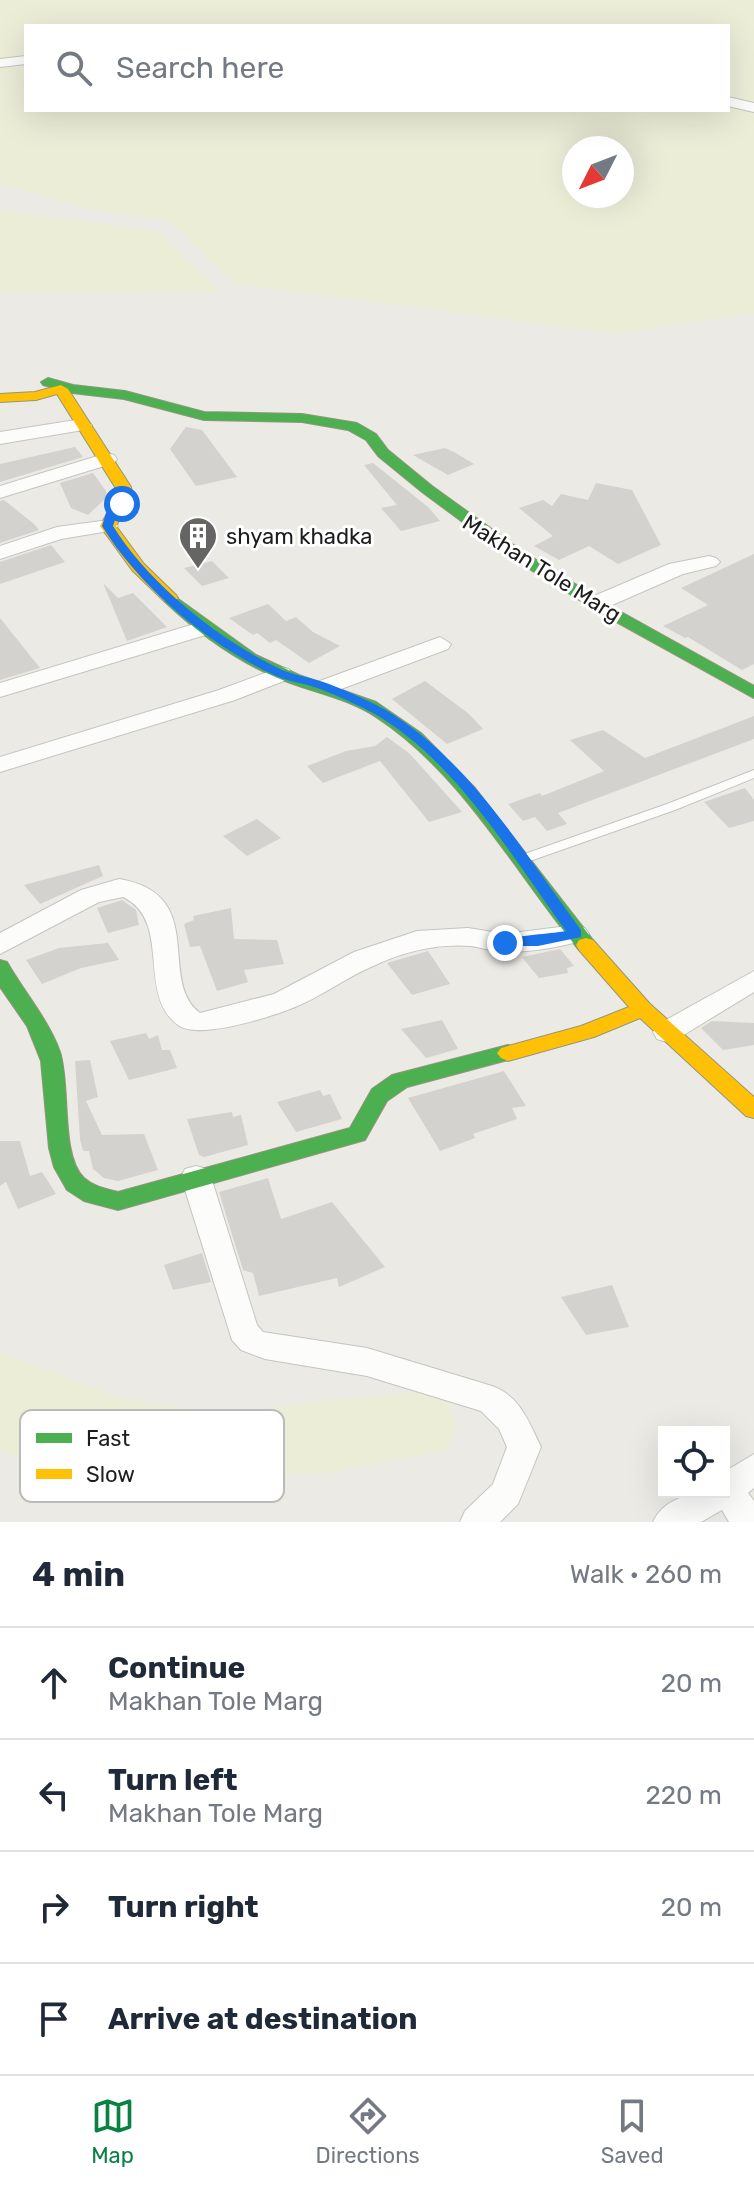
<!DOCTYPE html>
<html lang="en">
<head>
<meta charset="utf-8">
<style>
  body { margin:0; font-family:Rubik,sans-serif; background:#f6f6f7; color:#1f2937 }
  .controls { position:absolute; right:24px; bottom:24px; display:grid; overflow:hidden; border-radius:0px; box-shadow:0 8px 32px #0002 }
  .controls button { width:72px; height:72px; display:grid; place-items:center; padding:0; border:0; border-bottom:2px solid #e0e1e3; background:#fff; color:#1f2937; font:40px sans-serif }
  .compass { position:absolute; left:562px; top:136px; width:72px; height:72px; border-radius:50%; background:#fff; box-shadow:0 8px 32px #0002; rotate:228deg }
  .stop { position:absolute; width:24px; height:24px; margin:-18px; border:6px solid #1a73e8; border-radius:50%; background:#fff }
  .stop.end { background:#1a73e8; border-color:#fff; box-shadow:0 2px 8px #0008 }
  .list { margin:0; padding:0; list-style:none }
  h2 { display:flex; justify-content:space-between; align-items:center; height:104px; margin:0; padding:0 32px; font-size:34px }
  h2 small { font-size:26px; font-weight:400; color:#747a83 }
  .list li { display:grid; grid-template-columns:52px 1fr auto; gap:24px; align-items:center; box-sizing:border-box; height:112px; padding:0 32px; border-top:2px solid #e0e1e3 }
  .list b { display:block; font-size:30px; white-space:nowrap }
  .list p { margin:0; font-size:26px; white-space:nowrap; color:#747a83 }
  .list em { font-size:26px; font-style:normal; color:#747a83 }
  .icon { flex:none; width:44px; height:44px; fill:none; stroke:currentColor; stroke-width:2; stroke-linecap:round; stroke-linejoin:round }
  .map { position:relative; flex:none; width:754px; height:1522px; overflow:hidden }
  .search { position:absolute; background:#fff; box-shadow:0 8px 32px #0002; left:24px; right:24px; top:24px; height:88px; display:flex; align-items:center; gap:20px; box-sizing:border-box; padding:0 28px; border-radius:0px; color:#747a83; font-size:30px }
  .sheet { height:552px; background:#fff }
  nav { display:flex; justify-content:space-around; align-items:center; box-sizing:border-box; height:112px; border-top:2px solid #e0e1e3; background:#fff; font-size:22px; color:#747a83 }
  nav a { display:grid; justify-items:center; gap:4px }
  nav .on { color:#0b8043 }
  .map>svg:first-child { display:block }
</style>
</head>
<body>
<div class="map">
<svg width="754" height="1522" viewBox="0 0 754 1522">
  <rect width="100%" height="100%" fill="#eceae5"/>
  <!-- farmland -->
  <g fill="#ebedd7" fill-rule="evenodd">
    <path d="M0,0H754V313L617,334L234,284L171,221L94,210L0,184ZM26,26H728V110H26ZM574,148H622V196H574Z"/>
    <path d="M0,210L157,231L221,293L0,292Z"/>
    <path d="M0,1352L120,1398L223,1415L327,1400L415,1392L448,1401L456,1427L447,1450L321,1474L176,1481L36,1462L0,1451Z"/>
  </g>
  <!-- building -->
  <g fill="#d4d2ce">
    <path d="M186,427L202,430L237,477L196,486L170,449Z"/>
    <path d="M75,447L83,457L0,482V464Z"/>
    <path d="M445,448L454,452L474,464L448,475L413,455Z"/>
    <path d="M373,463L428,507L440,521L401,531L381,508L397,505L364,465Z"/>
    <path d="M93,473L106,491L107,497L88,515L71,508L60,483Z"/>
    <path d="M596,483L632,490L661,545L618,564L589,546L559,560L534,546L553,536L519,508L543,500L552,506L561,494L588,500Z"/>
    <path d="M4,500L34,524L39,530L0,543V501Z"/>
    <path d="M51,545L65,562L0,584V562Z"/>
    <path d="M754,554V664L742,670L688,637L685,638L663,626L708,605L681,588Z"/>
    <path d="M212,561L229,578L202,586L184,568Z"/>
    <path d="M103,583L118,598L133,593L167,627L127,641Z"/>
    <path d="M268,604L286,621L296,617L313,632L340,646L309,663L276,640L270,643L257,633L253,635L229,618Z"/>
    <path d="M0,618L40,668L0,680Z"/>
    <path d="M425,681L469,714L483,729L447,744L392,699Z"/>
    <path d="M754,716V739L558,813L567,824L547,831L535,817L523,821L508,804L540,793L542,796L604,771L570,740L603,730L645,758Z"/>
    <path d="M387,737L410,754L462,812L429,822L380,761L323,783L307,766L346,751L375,746Z"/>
    <path d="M745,788L754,800V821L729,828L704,802Z"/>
    <path d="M257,819L281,838L247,856L223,836Z"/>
    <path d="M99,865L103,876L40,904L24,885Z"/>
    <path d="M122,900L136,910L139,925L108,933L97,908Z"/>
    <path d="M231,908L234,939L277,940L284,964L244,970L248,982L217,991L200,946L190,947L184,924L194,920L193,916Z"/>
    <path d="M108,943L119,960L81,968L42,984L26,960L59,948Z"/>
    <path d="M560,949L574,966L567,968L568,973L539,978L522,957Z"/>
    <path d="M428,951L450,984L412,995L387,963Z"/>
    <path d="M442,1020L458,1049L426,1058L401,1029Z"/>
    <path d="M712,1021L754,1023V1045L723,1050L701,1028Z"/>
    <path d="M146,1033L149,1039L158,1035L162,1050H170L177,1068L129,1080L110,1041Z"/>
    <path d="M90,1060L98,1097L86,1101L102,1135L144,1134L158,1170L118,1181L104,1178L93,1169L89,1151H83L80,1139L75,1061Z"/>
    <path d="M504,1071L526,1106L512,1108L517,1119L473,1134L475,1138L440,1151L408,1098Z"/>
    <path d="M320,1090L323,1096L330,1094L342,1119L296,1132L277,1102Z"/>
    <path d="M232,1112L233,1117L241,1115L248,1145L204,1157L199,1155L187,1119Z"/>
    <path d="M0,1141H20L30,1176L42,1172L56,1194L18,1209L6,1182L0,1186Z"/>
    <path d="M268,1178L281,1219L332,1202L385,1267L339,1287L337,1278L259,1296L253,1273L243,1270L219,1192Z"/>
    <path d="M202,1253L211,1282L173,1290L164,1265Z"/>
    <path d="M612,1285L629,1327L586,1335L561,1297Z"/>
  </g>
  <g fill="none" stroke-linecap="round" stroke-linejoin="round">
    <!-- lane casing -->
    <g stroke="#c4c4c1" stroke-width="2">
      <path id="lane" d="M754,770V778L675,810L527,862L523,863L517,859L519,856L667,804Z"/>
    </g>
    <!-- street casing -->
    <g stroke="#c4c4c1" stroke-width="2">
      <g id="street">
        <path d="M26,56V64L0,67V59Z"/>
        <path d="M728,97L754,103V112L728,106Z"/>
        <path d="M82,419L92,425L89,429L0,444V432Z"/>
        <path d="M107,453L114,455L117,459L114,463L0,498V486Z"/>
        <path d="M108,520L115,522L118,526L115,530L61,539L0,559V546L57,527Z"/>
        <path d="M709,556L716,558L720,562L716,566L683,574L603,609L595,611L584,604L587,599L669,564Z"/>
        <path d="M204,621L215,628L212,633L0,697V683Z"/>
        <path d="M440,637L451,644L448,649L333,692H317L314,687L317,682Z"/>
        <path d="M281,667L289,669L292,674L289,679L235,700L0,772V757L219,690Z"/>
        <path d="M119,879C210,894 156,980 200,1013L274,994L354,952L417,931L468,928L505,934L576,925L585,928L589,934L585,940C560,947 533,952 507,952C495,952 483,948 471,946C437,943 401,952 371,967C343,979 318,999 290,1009C267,1018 197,1040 178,1025C136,994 173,921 123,897L99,902L0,954V933L81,890Z"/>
        <path d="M754,971V992L677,1039L667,1042L657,1039L653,1032L657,1025Z"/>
        <path d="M196,1166L207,1169L211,1177L257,1325L263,1332L367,1348L492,1386C520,1396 529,1422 541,1447L518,1504L500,1522H460L465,1511L493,1484L507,1447L499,1429L481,1411L367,1376L265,1359L241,1350L232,1340L181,1177L185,1169Z"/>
        <path d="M754,1454V1488L748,1493L754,1501V1522H729L722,1510L701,1522H653C665,1495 698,1492 724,1492V1472Z"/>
      </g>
    </g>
    <!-- fast casing -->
    <g stroke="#93967c" stroke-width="2">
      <g id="fast">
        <path d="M48,378L73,385L125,391L204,412L302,414L357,423L376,434L388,450L432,486L522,551L614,608L754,686V698L602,614L510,557L422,492L378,456L366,440L348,430L302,422L204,420L124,399L72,393L43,385L41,382Z"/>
        <path d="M170,593L256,655L299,675L376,702L421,733L475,788L593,940L596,945L593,950H579C514,871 463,774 376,717C349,699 316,693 285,681C239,663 200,635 164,601L162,598Z"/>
        <path d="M0,960L7,962C24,992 48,1019 60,1052C71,1086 60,1155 84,1178C94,1187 106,1189 118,1192L350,1128L372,1089L392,1075L508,1045L515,1048L519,1053L515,1058L407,1087L387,1101L365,1140L118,1210L84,1201L67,1190L54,1167L49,1148L41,1061L27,1026L0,987Z"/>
      </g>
    </g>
    <!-- slow casing -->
    <g stroke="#93967c" stroke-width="2">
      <g id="slow">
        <path d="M61,385L68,389L131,487L132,498L116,526L144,564L176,595L178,598L176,601H164L132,570L100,526L116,498L115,487L57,394L36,400L0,402V394L35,392Z"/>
        <path d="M586,938L593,940L650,1004L754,1097V1118L746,1116L640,1018L594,1037L508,1061L501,1058L497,1053L501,1048L581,1026L629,1007L579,950L576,945L579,940Z"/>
      </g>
    </g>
    <!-- lane -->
    <use href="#lane" fill="#fcfcfb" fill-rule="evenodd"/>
    <!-- street -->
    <use href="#street" fill="#fcfcfb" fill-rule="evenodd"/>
    <!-- fast -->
    <use href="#fast" fill="#4caf50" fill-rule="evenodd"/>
    <!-- slow -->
    <use href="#slow" fill="#ffc107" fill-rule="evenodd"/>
  </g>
  <!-- route -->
  <path fill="#1a73e8" d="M118,502L127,504L117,514L113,526C150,585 219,640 282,670C297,676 314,678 329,684C347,691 367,700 384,709C469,759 524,853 581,930V937L538,946H500L498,943C505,936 551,934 566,931C512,857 456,761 375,714C358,705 338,696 320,689C305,683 288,682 274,675C208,644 140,588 102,526L106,513Z"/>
  <!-- icons -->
  <defs>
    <g id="building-pin" transform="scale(2)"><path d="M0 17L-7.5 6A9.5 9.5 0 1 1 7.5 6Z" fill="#656563" stroke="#fff"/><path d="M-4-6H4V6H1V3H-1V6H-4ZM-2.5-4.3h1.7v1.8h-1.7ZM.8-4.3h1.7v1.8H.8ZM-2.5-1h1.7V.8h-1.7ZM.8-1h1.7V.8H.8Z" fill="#fff"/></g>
  </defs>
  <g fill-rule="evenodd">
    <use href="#building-pin" x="198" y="536"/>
  </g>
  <g text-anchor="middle" stroke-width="6" stroke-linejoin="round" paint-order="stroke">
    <!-- poi labels -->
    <g font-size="22" fill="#1d1d1d" stroke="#fff" text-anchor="start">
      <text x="226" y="544">shyam khadka</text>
    </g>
    <!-- street labels -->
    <g font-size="22" fill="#1d1d1d" stroke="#fff">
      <text transform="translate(542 568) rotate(32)" y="8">Makhan Tole Marg</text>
    </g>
  </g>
  <!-- legend -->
  <rect x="20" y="1410" width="264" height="92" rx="12" fill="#fff" stroke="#bbb" stroke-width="2"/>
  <rect x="36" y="1433" width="36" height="10" fill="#4caf50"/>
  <rect x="36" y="1469" width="36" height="10" fill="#ffc107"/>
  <g font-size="22" fill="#1d1d1d">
    <text x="86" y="1446">Fast</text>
    <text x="86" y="1482">Slow</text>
  </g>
</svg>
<div class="controls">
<button><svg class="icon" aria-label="locate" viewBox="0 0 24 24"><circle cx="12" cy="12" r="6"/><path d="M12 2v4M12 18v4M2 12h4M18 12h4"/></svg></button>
</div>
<svg class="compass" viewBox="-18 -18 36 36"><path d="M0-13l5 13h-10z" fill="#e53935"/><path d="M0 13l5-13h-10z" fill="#747a83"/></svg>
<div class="stop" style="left:122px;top:504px"></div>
<div class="stop end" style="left:505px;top:943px"></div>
<div class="search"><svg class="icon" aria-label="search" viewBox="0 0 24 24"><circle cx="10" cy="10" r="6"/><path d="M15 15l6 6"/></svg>Search here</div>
</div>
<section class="sheet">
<h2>4 min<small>Walk · 260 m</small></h2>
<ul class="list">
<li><svg class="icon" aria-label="ahead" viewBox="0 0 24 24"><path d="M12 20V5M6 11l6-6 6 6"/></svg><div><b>Continue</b><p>Makhan Tole Marg</p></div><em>20 m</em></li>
<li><svg class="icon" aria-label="left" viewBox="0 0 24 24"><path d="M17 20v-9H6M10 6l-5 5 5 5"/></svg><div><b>Turn left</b><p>Makhan Tole Marg</p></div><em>220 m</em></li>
<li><svg class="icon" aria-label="right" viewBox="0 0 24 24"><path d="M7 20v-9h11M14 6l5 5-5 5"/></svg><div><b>Turn right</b></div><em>20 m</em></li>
<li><svg class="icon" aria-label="arrive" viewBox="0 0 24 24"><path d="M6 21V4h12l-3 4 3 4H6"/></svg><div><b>Arrive at destination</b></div></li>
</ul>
</section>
<nav>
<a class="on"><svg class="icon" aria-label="map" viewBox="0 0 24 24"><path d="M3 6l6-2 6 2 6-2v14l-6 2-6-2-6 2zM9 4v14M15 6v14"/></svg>Map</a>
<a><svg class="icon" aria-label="directions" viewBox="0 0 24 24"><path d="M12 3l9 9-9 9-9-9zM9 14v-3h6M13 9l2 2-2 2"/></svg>Directions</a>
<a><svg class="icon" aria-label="saved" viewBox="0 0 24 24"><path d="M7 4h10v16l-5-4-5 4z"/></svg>Saved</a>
</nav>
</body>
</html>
